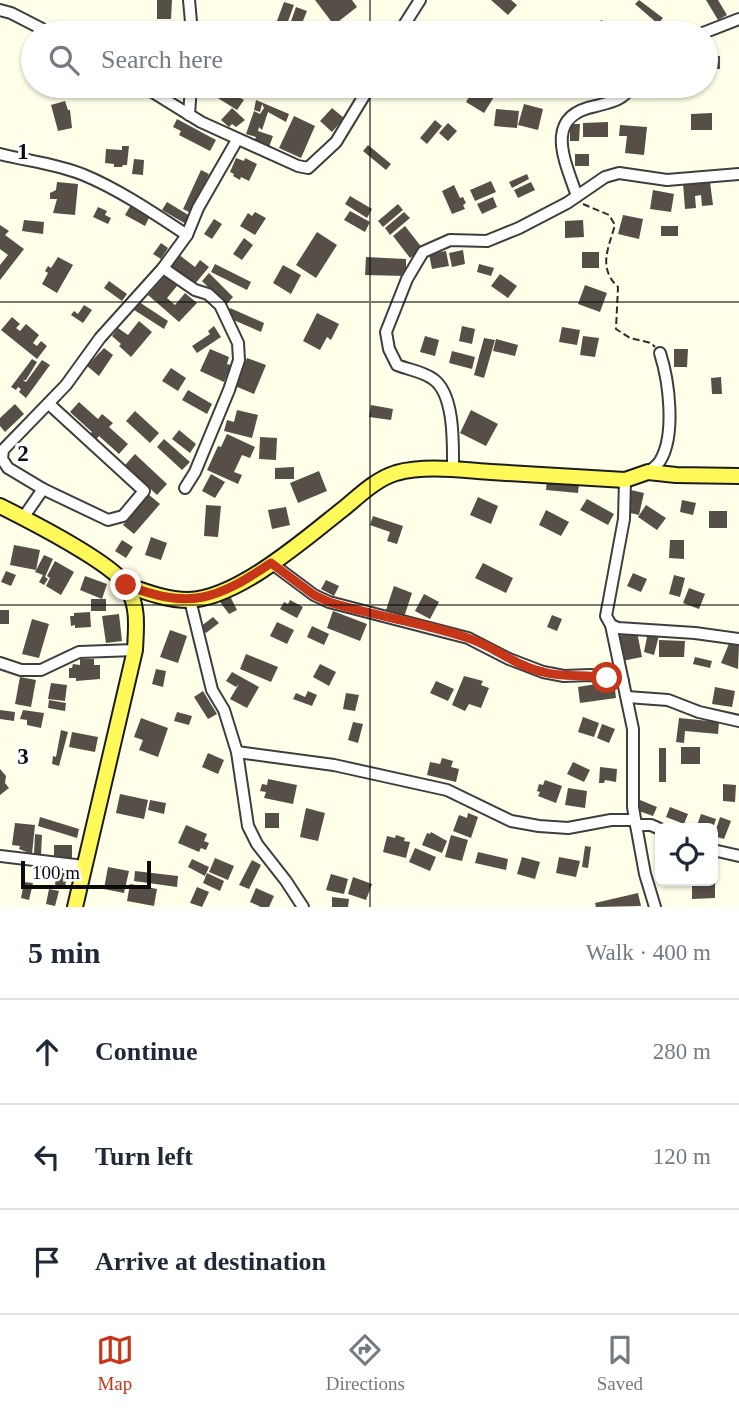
<!DOCTYPE html>
<html lang="en">
<head>
<meta charset="utf-8">
<style>
  body { margin:0; font-family:"Times New Roman",serif; background:#f6f6f7; color:#1f2937 }
  .controls { position:absolute; right:21px; bottom:21px; display:grid; overflow:hidden; border-radius:10px; box-shadow:0 2px 5px #0004 }
  .controls button { width:63px; height:63px; display:grid; place-items:center; padding:0; border:0; border-bottom:2px solid #e0e1e3; background:#fff; color:#1f2937; font:35px sans-serif }
  .scale { position:absolute; left:21px; bottom:18px; width:130px; box-sizing:border-box; padding-left:7px; border:4px solid #0b0b0b; border-top:0; font-size:19px; line-height:24px; white-space:nowrap; color:#0b0b0b; -webkit-text-stroke:5px #fff; paint-order:stroke }
  .stop { position:absolute; width:21px; height:21px; margin:-16px; border:5px solid #c63619; border-radius:50%; background:#fff }
  .stop.end { background:#c63619; border-color:#fff; box-shadow:0 2px 7px #0008 }
  .list { margin:0; padding:0; list-style:none }
  h2 { display:flex; justify-content:space-between; align-items:center; height:91px; margin:0; padding:0 28px; font-size:30px }
  h2 small { font-size:23px; font-weight:400; color:#747a83 }
  .list li { display:grid; grid-template-columns:46px 1fr auto; gap:21px; align-items:center; box-sizing:border-box; height:105px; padding:0 28px; border-top:2px solid #e0e1e3 }
  .list b { display:block; font-size:26px; white-space:nowrap }
  .list em { font-size:23px; font-style:normal; color:#747a83 }
  .icon { flex:none; width:38px; height:38px; fill:none; stroke:currentColor; stroke-width:2; stroke-linecap:round; stroke-linejoin:round }
  .map { position:relative; flex:none; width:739px; height:907px; overflow:hidden }
  .search { position:absolute; background:#fff; box-shadow:0 2px 5px #0004; left:21px; right:21px; top:21px; height:77px; display:flex; align-items:center; gap:18px; box-sizing:border-box; padding:0 24px; border-radius:38px; color:#747a83; font-size:26px }
  .sheet { height:406px; background:#fff }
  nav { display:flex; justify-content:space-around; align-items:center; box-sizing:border-box; height:98px; border-top:2px solid #e0e1e3; background:#fff; font-size:19px; color:#747a83 }
  nav a { display:grid; justify-items:center; gap:4px }
  nav .on { color:#c63619 }
  .map>svg:first-child { display:block }
</style>
</head>
<body>
<div class="map">
<svg width="739" height="907" viewBox="0 0 739 907">
  <rect width="100%" height="100%" fill="#ffffea"/>
  <!-- building -->
  <g fill="#554f47">
    <path d="M157,0H172L171,19H157Z"/>
    <path d="M315,0H352L357,7L334,25Z"/>
    <path d="M491,0H511L517,5L508,15Z"/>
    <path d="M639,0L663,18L658,24L635,4Z"/>
    <path d="M706,0H718L727,15L718,20Z"/>
    <path d="M284,2L294,5L287,24L277,21Z"/>
    <path d="M296,7L307,11L300,28L290,24Z"/>
    <path d="M601,20L626,31L624,33L595,32Z"/>
    <path d="M148,26L180,28V33H148Z"/>
    <rect x="706" y="56" width="14" height="13"/>
    <path d="M220,86L244,100L237,110L213,95Z"/>
    <path d="M475,87L494,97L484,113L466,102Z"/>
    <path d="M256,100L289,114L286,122L268,112L262,130L259,127L258,131L273,136L269,147L254,141L256,137L246,134L254,111L260,114L264,108L262,104L260,112L254,110Z"/>
    <path d="M65,101L68,110H70L72,128L58,131L51,105Z"/>
    <path d="M524,104L543,109L538,130L518,125Z"/>
    <path d="M232,108L245,120L236,127L232,124L229,127L221,120Z"/>
    <path d="M332,108L344,118L332,132L320,121Z"/>
    <path d="M496,109L519,111L517,128L494,126Z"/>
    <path d="M712,113V130H691V114Z"/>
    <path d="M294,116L315,126L301,158L279,148Z"/>
    <path d="M177,119L216,140L210,151L179,135L181,131L173,127Z"/>
    <path d="M435,120L442,126L427,144L420,138Z"/>
    <path d="M608,122V137H583V123Z"/>
    <path d="M448,123L457,131L448,141L439,133Z"/>
    <path d="M570,124H580L579,141H570Z"/>
    <path d="M620,125L647,127L644,155L625,153L627,136H619Z"/>
    <path d="M368,145L391,164L386,170L363,151Z"/>
    <path d="M122,146H129L127,165H123L122,167H114V164L105,163L106,149L122,150Z"/>
    <rect x="575" y="154" width="14" height="12"/>
    <path d="M236,158L244,161L245,158L257,164L249,181L241,177L240,180L233,176L234,174L230,172Z"/>
    <path d="M134,159L144,160L143,175L132,174Z"/>
    <path d="M201,170L209,174L191,213L183,209Z"/>
    <path d="M527,174L529,179L512,188L509,182Z"/>
    <path d="M491,181L496,192L475,201L470,190Z"/>
    <path d="M695,181L696,184L710,182L713,205L702,206L701,195L695,196L696,208L685,209L683,183Z"/>
    <path d="M57,182L78,184L75,215L53,213L57,199H50V193L56,190Z"/>
    <path d="M531,182L535,190L518,198L514,190Z"/>
    <path d="M454,185L460,198L463,197L466,203L463,205L465,209L452,214L442,191Z"/>
    <path d="M653,190L674,194L671,212L650,209Z"/>
    <path d="M350,196L372,209L367,218L345,204Z"/>
    <path d="M493,197L497,207L482,214L477,204Z"/>
    <path d="M167,202L190,216L186,224L162,210Z"/>
    <path d="M132,203L151,214L145,226L125,215Z"/>
    <path d="M398,204L403,210L383,227L378,221Z"/>
    <path d="M98,207L107,211L105,215L111,218L108,224L93,217Z"/>
    <path d="M350,211L370,222L365,232L344,220Z"/>
    <path d="M255,212L266,218L255,235L240,226L248,213L252,216Z"/>
    <path d="M404,212L410,218L390,235L385,228Z"/>
    <path d="M623,215L643,219L639,239L618,234Z"/>
    <path d="M214,219L222,224L212,239L204,234Z"/>
    <path d="M24,220L44,222L43,234L22,231Z"/>
    <path d="M583,220L584,237L565,238V221Z"/>
    <path d="M0,225L9,231L5,235L24,249L0,280V265L8,255L0,249Z"/>
    <path d="M405,226L423,249L410,258L393,236Z"/>
    <rect x="661" y="226" width="17" height="10"/>
    <path d="M317,232L337,245L316,278L296,265Z"/>
    <path d="M244,238L253,245L242,260L233,254Z"/>
    <path d="M161,243L168,248L161,259L153,254Z"/>
    <path d="M463,250L465,264L452,267L449,253Z"/>
    <path d="M446,251L449,266L432,269L429,254Z"/>
    <rect x="582" y="252" width="17" height="16"/>
    <path d="M178,254L195,267L200,260L209,267L194,285L169,266Z"/>
    <path d="M58,257L73,265L57,293L42,284L48,273L45,271L48,266L51,268Z"/>
    <path d="M366,257L406,259V276L365,275Z"/>
    <path d="M215,264L251,282L247,290L211,272Z"/>
    <path d="M479,264L494,268L491,276L477,272Z"/>
    <path d="M283,265L301,275L291,294L273,283Z"/>
    <path d="M209,273L233,297L226,305L202,281Z"/>
    <path d="M500,274L517,286L508,298L491,286Z"/>
    <path d="M165,276L177,286L167,298L175,305L185,293L197,303L179,322L148,295Z"/>
    <path d="M109,281L127,294L122,301L104,288Z"/>
    <path d="M585,285L607,293L600,312L578,304Z"/>
    <path d="M136,300L168,321L164,329L131,308Z"/>
    <path d="M84,305L92,310L83,323L71,315L74,311L78,314Z"/>
    <path d="M230,308L264,323L261,332L229,318L227,314Z"/>
    <path d="M317,313L339,324L331,340L327,337L320,350L303,341Z"/>
    <path d="M12,317L20,324L16,328L20,331L26,324L39,335L33,343L37,346L41,341L47,346L37,359L1,330Z"/>
    <path d="M139,321L152,332L131,357L119,346L121,344L112,336L118,328L128,335Z"/>
    <path d="M214,326L221,337L197,353L192,346L210,334L208,331Z"/>
    <path d="M462,326L475,329L472,344L459,341Z"/>
    <path d="M562,327L580,330L577,345L559,342Z"/>
    <path d="M425,336L439,340L435,356L420,352Z"/>
    <path d="M583,336L599,338L595,357L580,355Z"/>
    <path d="M484,338L495,340L484,378L474,375Z"/>
    <path d="M496,339L518,345L515,356L493,351Z"/>
    <path d="M104,348L113,355L99,376L87,366Z"/>
    <path d="M210,349L229,357L227,364L231,365L224,382L200,371Z"/>
    <path d="M674,349H688L687,367H674Z"/>
    <path d="M452,351L475,357L472,369L449,363Z"/>
    <path d="M247,358L266,365L254,394L235,386Z"/>
    <path d="M32,359L37,362L26,380H23L26,382L42,360L50,365L26,398L19,392L21,389L18,387L16,390L11,387Z"/>
    <path d="M171,368L186,378L178,391L162,381Z"/>
    <path d="M721,377L722,394H712L711,378Z"/>
    <path d="M188,390L212,404L207,414L182,400Z"/>
    <path d="M79,402L98,419L102,414L113,423L109,427L128,444L119,454L99,436L96,440L90,434L92,432L70,412Z"/>
    <path d="M15,404L24,414L5,432L0,426V418Z"/>
    <path d="M371,405L393,409L391,420L369,417Z"/>
    <path d="M237,410L258,415L252,438L224,431L227,420L234,422Z"/>
    <path d="M471,410L498,424L486,446L460,433Z"/>
    <path d="M135,411L159,433L150,443L126,421Z"/>
    <path d="M179,430L196,444L190,453L172,439Z"/>
    <path d="M227,434L255,447L250,458L242,455L234,472L242,475L238,484L207,470L218,446L221,447Z"/>
    <path d="M260,437L277,438L276,460L259,459Z"/>
    <path d="M164,439L190,462L182,470L157,447Z"/>
    <path d="M135,454L167,484L157,495L125,465Z"/>
    <path d="M294,467V479H275V468Z"/>
    <path d="M319,471L327,491L298,503L290,483Z"/>
    <path d="M211,474L225,482L215,498L202,491Z"/>
    <path d="M547,479L579,483L578,493L546,490Z"/>
    <path d="M631,490L644,493L639,515L626,512Z"/>
    <path d="M148,494L160,504L134,534L123,525Z"/>
    <path d="M478,497L498,506L491,524L470,515Z"/>
    <path d="M587,499L614,514L608,525L580,510Z"/>
    <path d="M682,500L696,503L693,515L680,512Z"/>
    <path d="M206,505L221,506L218,537L204,536Z"/>
    <path d="M646,505L666,518L657,530L638,517Z"/>
    <path d="M286,507L290,525L272,529L268,510Z"/>
    <path d="M546,510L569,522L561,536L539,525Z"/>
    <rect x="709" y="511" width="18" height="17"/>
    <path d="M373,516L403,526L397,544L387,541L390,532L370,525Z"/>
    <path d="M151,537L167,543L161,560L145,555Z"/>
    <path d="M122,540L133,547L126,558L115,551Z"/>
    <path d="M670,540H684V559L669,558Z"/>
    <path d="M14,545L40,550L36,570L10,565Z"/>
    <path d="M44,555L53,559L45,577L48,579L44,585L39,582L43,575L35,572Z"/>
    <path d="M55,561L74,572L61,595L46,586L50,578L47,576Z"/>
    <path d="M483,563L513,578L506,593L475,578Z"/>
    <path d="M6,571L16,575L11,586L1,582Z"/>
    <path d="M633,573L647,579L641,592L627,586Z"/>
    <path d="M674,575L685,578L680,597L669,594Z"/>
    <path d="M85,576L107,584L102,599H106V611H91V599H102L80,590Z"/>
    <path d="M326,580L339,586L334,596L321,589Z"/>
    <path d="M394,586L412,593L404,617L386,610Z"/>
    <path d="M689,588L705,594L699,609L683,603Z"/>
    <path d="M424,594L439,602L430,619L415,611Z"/>
    <path d="M230,596L237,610L229,614L220,602Z"/>
    <path d="M290,600L303,607L297,618L280,609L284,602L288,604Z"/>
    <rect x="0" y="610" width="9" height="14"/>
    <path d="M333,611L367,624L360,641L327,628Z"/>
    <path d="M90,612L91,627L75,628V625L71,626L70,616H74V613Z"/>
    <path d="M119,614L122,641L106,643L102,616Z"/>
    <path d="M552,615L562,619L557,631L547,627Z"/>
    <path d="M213,617L219,623L206,633L200,627Z"/>
    <path d="M32,619L49,624L39,658L22,654Z"/>
    <path d="M277,622L294,630L287,644L270,636Z"/>
    <path d="M312,626L329,634L324,645L307,637Z"/>
    <path d="M170,630L187,636L178,663L160,657Z"/>
    <path d="M637,632L642,657L622,661L618,636Z"/>
    <path d="M648,632L659,635L654,655L644,652Z"/>
    <path d="M659,640L685,641L684,657H659Z"/>
    <path d="M730,641L739,644L738,669L721,663Z"/>
    <path d="M246,654L278,667L271,682L240,669Z"/>
    <path d="M695,657L712,661L710,668L693,664Z"/>
    <path d="M80,659H94V665H100V679L76,681V678H69V668H72L73,664L80,665Z"/>
    <path d="M320,664L336,672L329,686L313,677Z"/>
    <path d="M156,669L166,671L163,687L152,684Z"/>
    <path d="M232,672L259,687L247,708L230,699L239,684L236,687L226,681Z"/>
    <path d="M464,676L483,681L481,685L489,688L481,708L469,704L465,711L452,705Z"/>
    <path d="M20,677L36,680L31,707L15,704Z"/>
    <path d="M436,681L454,689L448,701L430,693Z"/>
    <path d="M614,681L616,698L580,703L578,687Z"/>
    <path d="M51,683L67,685L65,701L48,699Z"/>
    <path d="M715,687L735,691L732,707L712,704Z"/>
    <path d="M203,691L217,714L208,719L194,697Z"/>
    <path d="M308,691L317,695L312,706L293,699L296,693L305,697Z"/>
    <path d="M346,693L359,695L355,711L343,709Z"/>
    <path d="M49,700L66,703L65,711L48,708Z"/>
    <path d="M0,710L15,712L14,721L0,719Z"/>
    <path d="M23,710L44,713L41,728L27,725V720L20,719Z"/>
    <path d="M177,712L192,716L189,725L174,721Z"/>
    <path d="M583,717L599,723L594,737L578,732Z"/>
    <path d="M141,718L168,728L158,757L139,750L143,740L134,737Z"/>
    <path d="M679,718L719,722L718,734L685,731L684,743L676,742Z"/>
    <path d="M353,722L363,724L358,743L348,740Z"/>
    <path d="M602,724L615,729L609,743L597,738Z"/>
    <path d="M61,730L68,732L59,766L52,764L53,756L56,757Z"/>
    <path d="M72,732L98,737L95,752L69,747Z"/>
    <rect x="681" y="747" width="19" height="17"/>
    <rect x="659" y="748" width="7" height="34"/>
    <path d="M208,753L224,760L218,774L202,767Z"/>
    <path d="M442,758L453,761L451,767L459,769L456,782L427,775L430,762L440,764Z"/>
    <path d="M573,762L590,770L584,782L567,774Z"/>
    <path d="M600,767L617,769L616,782L605,780L604,783H599Z"/>
    <path d="M0,769L6,776L5,783L9,788L0,795Z"/>
    <path d="M268,779L297,785L293,804L264,798L266,792L260,791L262,784L267,785Z"/>
    <path d="M545,780L562,786L556,803L538,796L540,792L537,791L539,784L543,785Z"/>
    <path d="M723,784L736,785L735,802L723,801Z"/>
    <path d="M568,788L587,791L585,808L565,805Z"/>
    <path d="M120,794L148,800L144,819L116,813Z"/>
    <path d="M150,800L166,803L164,814L148,810Z"/>
    <path d="M640,800L657,807L653,816L636,810Z"/>
    <path d="M670,807L688,814L684,824L666,817Z"/>
    <path d="M306,808L325,813L318,841L300,837Z"/>
    <rect x="265" y="813" width="14" height="15"/>
    <path d="M468,813L478,817L471,838L453,831L459,815L467,818Z"/>
    <path d="M701,814L716,819L713,828H696Z"/>
    <path d="M40,817L79,829L77,838L38,826Z"/>
    <path d="M720,817L731,821L724,839L714,836Z"/>
    <path d="M15,823L35,825L32,854L19,849L20,846L12,845Z"/>
    <path d="M186,825L207,834L204,841L209,843L206,850L201,848L199,852L178,843Z"/>
    <path d="M431,832L447,841L442,853L422,845L427,833L430,834Z"/>
    <path d="M35,834L42,835L41,855L34,854Z"/>
    <path d="M396,835L405,838L404,841L410,842L406,858L383,852L387,836L395,838Z"/>
    <path d="M451,835L468,840L462,861L445,857Z"/>
    <rect x="54" y="845" width="18" height="13"/>
    <path d="M585,846L591,847L588,868L582,867Z"/>
    <path d="M415,848L436,857L430,871L409,862Z"/>
    <path d="M478,852L508,859L506,870L475,863Z"/>
    <path d="M522,857L540,862L535,879L517,874Z"/>
    <path d="M559,857L580,861L576,877L556,873Z"/>
    <path d="M215,858L234,866L228,880L209,872Z"/>
    <path d="M192,859L209,867L205,876L188,867Z"/>
    <path d="M252,860L261,865L249,889L239,885Z"/>
    <path d="M108,867L129,871L124,893L104,889Z"/>
    <path d="M135,871L178,876L177,887L134,881Z"/>
    <path d="M56,872L67,873L65,888L55,887Z"/>
    <path d="M207,873L224,881L220,891L203,883Z"/>
    <path d="M331,874L348,879L344,894L326,890Z"/>
    <path d="M353,877L372,884L366,900L348,894Z"/>
    <path d="M24,882L33,883L29,900L21,898Z"/>
    <path d="M715,882V898L692,899V883Z"/>
    <path d="M130,884L157,889L154,906L127,901Z"/>
    <path d="M197,887L209,892L202,907L190,903Z"/>
    <path d="M256,888L274,896L269,907H261L250,902Z"/>
    <path d="M49,889L59,891L55,906L46,904Z"/>
    <path d="M638,893L641,906L596,907L595,903Z"/>
    <path d="M332,897L349,899L348,907H332Z"/>
  </g>
  <g fill="none" stroke-linecap="round" stroke-linejoin="round">
    <!-- minor casing -->
    <g stroke="#3e3e3e" stroke-width="14">
      <g id="minor">
        <path d="M189,0L192,33"/>
        <path d="M0,10L11,13L50,33"/>
        <path d="M399,33L420,0"/>
        <path d="M703,33L739,19"/>
        <path d="M143,86L201,122L298,166L308,168L336,142L370,86"/>
        <path d="M189,115L191,86"/>
        <path d="M0,154C28,161 58,164 84,175C120,190 155,214 187,235L198,208L237,140"/>
        <path d="M577,196C564,159 543,116 596,106C612,102 623,100 632,86"/>
        <path d="M163,268L195,290L208,294L220,305L238,343L239,360L229,390L195,472L185,488"/>
        <path d="M453,469C453,445 455,394 433,379C422,371 409,370 397,365L389,349L386,332L407,279L423,252L450,240L487,241L519,228L567,203L605,177L619,173L667,180L739,174"/>
        <path d="M648,472C652,469 657,466 660,461C676,435 669,381 660,353"/>
        <path d="M625,480L624,519L606,616L611,625L633,729V807L636,825L645,874L655,907"/>
        <path d="M43,489L108,520L123,516L144,491L49,404"/>
        <path d="M23,518L43,489L8,468L2,459L3,450L66,385L100,338L163,268L187,235"/>
        <path d="M271,563L314,595L329,602L468,638L509,659L543,672L564,676L591,675L623,681"/>
        <path d="M190,600L212,690L224,710L237,752L248,826L257,844L286,881L303,907"/>
        <path d="M611,625L618,628L695,633L739,639"/>
        <path d="M0,663L21,670H41L79,652L135,650"/>
        <path d="M627,697L668,700L699,712L739,721"/>
        <path d="M237,752L334,765L447,790L511,821L539,826L568,828L611,820H635"/>
        <path d="M636,825H651L660,829"/>
        <path d="M713,850L739,856"/>
        <path d="M0,856L84,866"/>
      </g>
    </g>
    <!-- major casing -->
    <g stroke="#1c1c1c" stroke-width="18">
      <g id="major">
        <path d="M0,506C26,519 115,564 127,587C139,607 136,628 135,650L75,907"/>
        <path d="M126,585C146,592 167,600 188,600C237,599 305,539 343,509C359,496 376,479 396,473C425,465 461,470 491,472C536,475 580,477 625,480L648,472L676,475L739,476"/>
      </g>
    </g>
    <!-- path -->
    <path stroke="#2d2d2d" stroke-width="2" stroke-dasharray="7 3.5" stroke-linecap="butt" d="M583,204L609,215L615,225C608,249 598,268 618,287L616,329L630,338L651,343L655,347"/>
    <!-- minor -->
    <use href="#minor" stroke="#fff" stroke-width="10"/>
    <!-- major -->
    <use href="#major" stroke="#fffa5a" stroke-width="14"/>
  </g>
  <g fill="none" stroke-linecap="round" stroke-linejoin="round">
    <!-- route -->
    <path stroke="#c63619" stroke-width="9" d="M126,585C190,610 216,600 271,563L314,595L329,602C374,616 420,622 465,637C492,645 515,666 543,672C564,678 585,674 607,678"/>
  </g>
  <!-- grid -->
  <path fill="none" stroke="#0b0b0b" stroke-width="2" stroke-opacity="0.55" d="M370,0V33M370,86V907M0,302H739M0,605H739"/>
  <g font-size="23" text-anchor="middle" font-weight="bold" fill="#0b0b0b" stroke="#fff" stroke-width="7" stroke-linejoin="round" paint-order="stroke">
    <text x="23" y="159">1</text>
    <text x="23" y="461">2</text>
    <text x="23" y="764">3</text>
  </g>
</svg>
<div class="controls">
<button><svg class="icon" aria-label="locate" viewBox="0 0 24 24"><circle cx="12" cy="12" r="6"/><path d="M12 2v4M12 18v4M2 12h4M18 12h4"/></svg></button>
</div>
<div class="scale">100 m</div>
<div class="stop" style="left:607px;top:678px"></div>
<div class="stop end" style="left:126px;top:585px"></div>
<div class="search"><svg class="icon" aria-label="search" viewBox="0 0 24 24"><circle cx="10" cy="10" r="6"/><path d="M15 15l6 6"/></svg>Search here</div>
</div>
<section class="sheet">
<h2>5 min<small>Walk · 400 m</small></h2>
<ul class="list">
<li><svg class="icon" aria-label="ahead" viewBox="0 0 24 24"><path d="M12 20V5M6 11l6-6 6 6"/></svg><div><b>Continue</b></div><em>280 m</em></li>
<li><svg class="icon" aria-label="left" viewBox="0 0 24 24"><path d="M17 20v-9H6M10 6l-5 5 5 5"/></svg><div><b>Turn left</b></div><em>120 m</em></li>
<li><svg class="icon" aria-label="arrive" viewBox="0 0 24 24"><path d="M6 21V4h12l-3 4 3 4H6"/></svg><div><b>Arrive at destination</b></div></li>
</ul>
</section>
<nav>
<a class="on"><svg class="icon" aria-label="map" viewBox="0 0 24 24"><path d="M3 6l6-2 6 2 6-2v14l-6 2-6-2-6 2zM9 4v14M15 6v14"/></svg>Map</a>
<a><svg class="icon" aria-label="directions" viewBox="0 0 24 24"><path d="M12 3l9 9-9 9-9-9zM9 14v-3h6M13 9l2 2-2 2"/></svg>Directions</a>
<a><svg class="icon" aria-label="saved" viewBox="0 0 24 24"><path d="M7 4h10v16l-5-4-5 4z"/></svg>Saved</a>
</nav>
</body>
</html>
